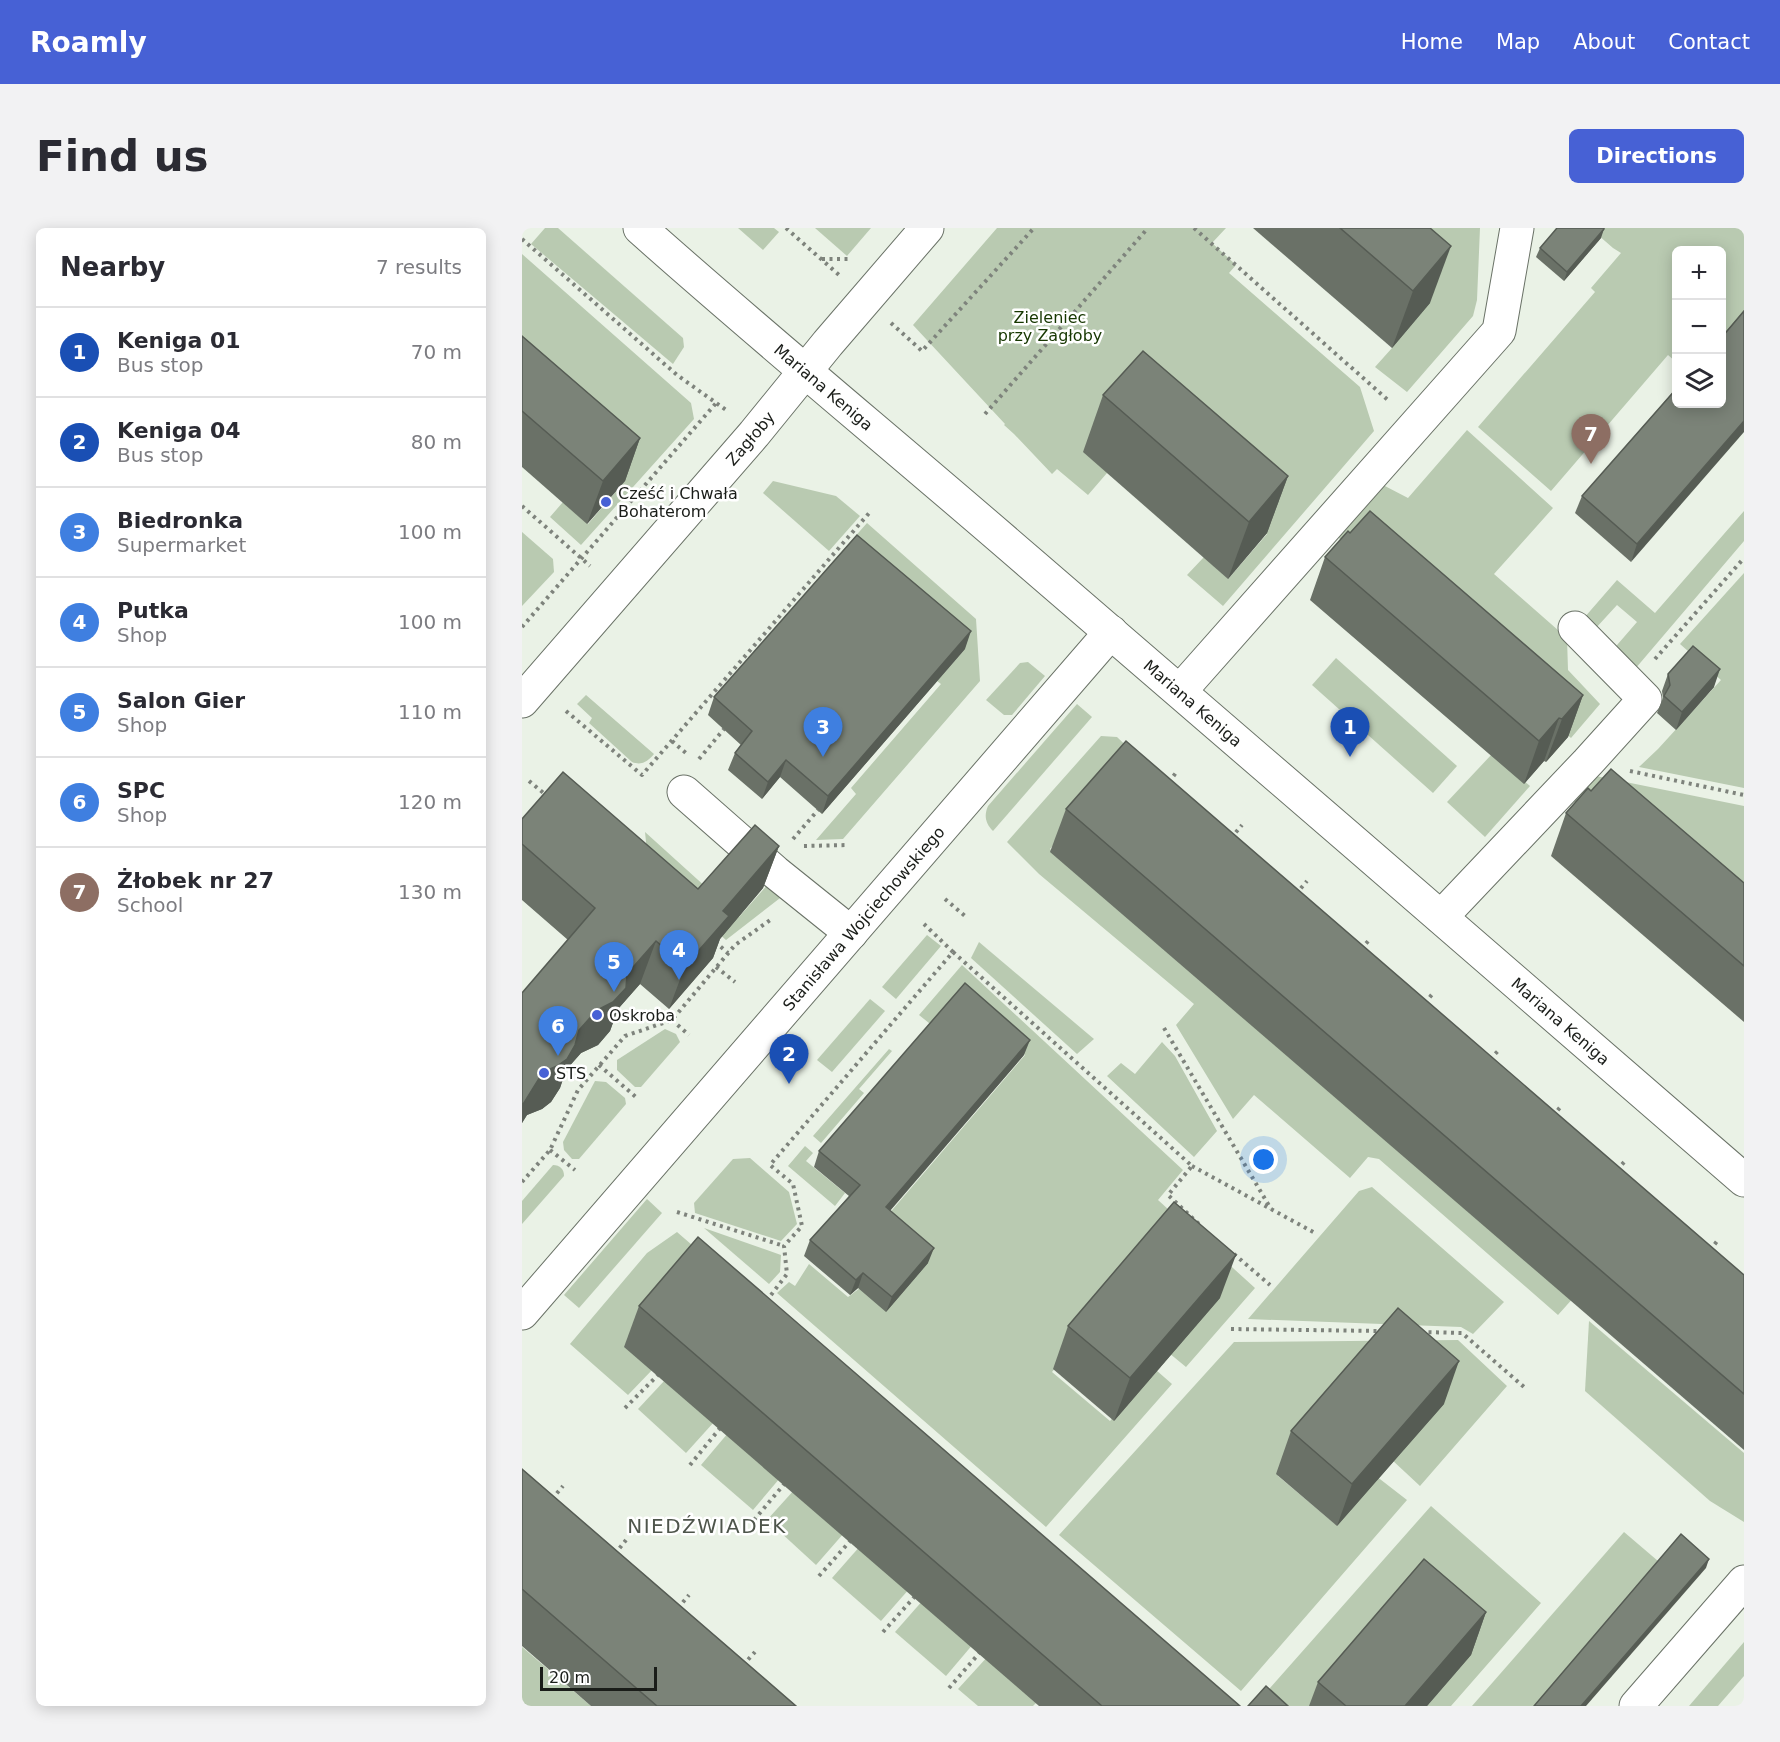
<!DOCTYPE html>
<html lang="en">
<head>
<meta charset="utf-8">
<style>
  body { margin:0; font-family:"DejaVu Sans",sans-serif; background:#f2f2f3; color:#2b2b33 }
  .controls { position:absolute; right:18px; top:18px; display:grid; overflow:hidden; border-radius:9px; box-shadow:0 3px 15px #0003 }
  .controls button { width:54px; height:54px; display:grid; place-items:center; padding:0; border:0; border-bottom:2px solid #e1e1e2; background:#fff; color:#2b2b33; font:30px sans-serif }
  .scale { position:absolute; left:18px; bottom:15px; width:117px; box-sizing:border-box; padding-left:6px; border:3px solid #1a1d19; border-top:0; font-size:16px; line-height:21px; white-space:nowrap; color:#1a1d19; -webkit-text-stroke:4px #fff; paint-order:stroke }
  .you { position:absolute; left:742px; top:932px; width:21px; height:21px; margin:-15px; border:4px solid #fff; border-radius:50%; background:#1a73e8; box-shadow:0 0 0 9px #1a73e833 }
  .badge { display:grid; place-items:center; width:39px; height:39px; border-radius:50%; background:#4761d5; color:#fff; font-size:20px; font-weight:700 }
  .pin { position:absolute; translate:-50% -50px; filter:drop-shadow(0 2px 3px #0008) }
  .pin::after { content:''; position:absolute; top:32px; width:21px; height:18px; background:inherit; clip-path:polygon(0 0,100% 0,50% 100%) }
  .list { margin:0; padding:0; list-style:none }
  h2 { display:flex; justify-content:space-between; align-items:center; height:78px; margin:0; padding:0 24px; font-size:26px }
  h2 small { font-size:20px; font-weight:400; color:#7c7c81 }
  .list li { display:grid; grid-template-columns:39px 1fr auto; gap:18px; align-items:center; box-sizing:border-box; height:90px; padding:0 24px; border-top:2px solid #e1e1e2 }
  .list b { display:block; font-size:22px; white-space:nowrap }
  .list p { margin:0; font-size:20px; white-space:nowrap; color:#7c7c81 }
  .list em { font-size:20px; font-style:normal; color:#7c7c81 }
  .icon { flex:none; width:33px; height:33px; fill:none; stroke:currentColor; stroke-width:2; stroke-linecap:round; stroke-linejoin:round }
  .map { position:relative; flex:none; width:1222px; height:1478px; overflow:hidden; border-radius:9px }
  header { display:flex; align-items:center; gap:36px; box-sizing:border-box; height:84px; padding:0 30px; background:#4761d5; color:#fff }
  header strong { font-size:28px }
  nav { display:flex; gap:33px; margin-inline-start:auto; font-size:21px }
  .intro { display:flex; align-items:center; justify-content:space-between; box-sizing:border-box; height:144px; padding:0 36px }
  h1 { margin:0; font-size:42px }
  .button { padding:15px 27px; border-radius:9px; background:#4761d5; color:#fff; font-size:21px; font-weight:700 }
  main { display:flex; gap:36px; padding:0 36px }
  aside { flex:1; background:#fff; border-radius:9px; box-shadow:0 3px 15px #0003 }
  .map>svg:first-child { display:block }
</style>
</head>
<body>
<header>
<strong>Roamly</strong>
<nav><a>Home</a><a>Map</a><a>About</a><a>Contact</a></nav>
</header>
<div class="intro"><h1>Find us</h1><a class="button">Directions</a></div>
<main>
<aside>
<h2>Nearby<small>7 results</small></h2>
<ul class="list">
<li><span class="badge" style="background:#1a4fb4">1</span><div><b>Keniga 01</b><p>Bus stop</p></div><em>70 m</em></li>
<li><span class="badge" style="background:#1a4fb4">2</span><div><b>Keniga 04</b><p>Bus stop</p></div><em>80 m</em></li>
<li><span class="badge" style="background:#3f7fe0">3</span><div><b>Biedronka</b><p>Supermarket</p></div><em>100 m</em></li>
<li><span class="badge" style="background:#3f7fe0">4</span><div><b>Putka</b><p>Shop</p></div><em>100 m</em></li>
<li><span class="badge" style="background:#3f7fe0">5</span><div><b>Salon Gier</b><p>Shop</p></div><em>110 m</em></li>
<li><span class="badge" style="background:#3f7fe0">6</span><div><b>SPC</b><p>Shop</p></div><em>120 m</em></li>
<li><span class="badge" style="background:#8d6e63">7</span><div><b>Żłobek nr 27</b><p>School</p></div><em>130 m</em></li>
</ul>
</aside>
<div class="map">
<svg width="1222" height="1478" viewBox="0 0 1222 1478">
  <rect width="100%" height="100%" fill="#eaf2e6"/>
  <!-- green -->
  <g fill="#b9cab1">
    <path d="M23,0H36L161,110L162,119L151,136L9,16Z"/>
    <path d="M216,0H252L257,4L241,22Z"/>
    <path d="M293,0H349L325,28Z"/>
    <path d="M475,0H704L690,15L714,37L707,45L838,159L852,203L701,378L665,347L682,329L707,350L745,306L585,245L566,267L535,241L530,246L492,206L482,197L483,196L391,97Z"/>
    <path d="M821,0H958L955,72L951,88L885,164L853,139L870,120Z"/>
    <path d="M1068,0H1222V93L1200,118V22H1154V134L1146,127L1029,263L956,199L1073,64L1069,60L1099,25L1091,20Z"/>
    <path d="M0,26L169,175L172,191L59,317L28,289L41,274L66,296L103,253L0,164Z"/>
    <path d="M945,202L1031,280L972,346L1045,410L1046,442L1078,476L1049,510L830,323L816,309L861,257L886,270Z"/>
    <path d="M251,253L314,268L338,288L307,323L241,265Z"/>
    <path d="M1222,283V313L1113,441L1089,424L1115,394L1095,377L1073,401L1062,390L1095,352L1133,385Z"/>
    <path d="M345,295L454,391L458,453L321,611L294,612L334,566L329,560L419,456L415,453L443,421L300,346Z"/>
    <path d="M0,304L31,331L32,344L0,378Z"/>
    <path d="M1222,345V560L1117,539L1136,521L1199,452L1158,416Z"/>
    <path d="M814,430L935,538L911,565L790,457Z"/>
    <path d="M506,434L523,448L490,487H482L464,472L498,435Z"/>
    <path d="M64,467L132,526C126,533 120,538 110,534L67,495L70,490L55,476Z"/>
    <path d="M555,476L570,489L471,603C463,595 462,587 466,578Z"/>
    <path d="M579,508L595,509L640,552L585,553L528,621L1053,1068L1036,1087L857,931L846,929L828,950L732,867L711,891L654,797L672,776L517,646L485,614Z"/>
    <path d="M970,526L1008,558L963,609L925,574Z"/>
    <path d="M1069,547L1222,578V716L1070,586L1047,570Z"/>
    <path d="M123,604L217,689L248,654L262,667L204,712L127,644Z"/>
    <path d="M405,707L419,718L374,771L360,759Z"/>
    <path d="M457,714L572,811L555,826L449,730Z"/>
    <path d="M440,737L661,942L636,972L733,1060L664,1139L647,1125L635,1020L530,1144L588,1193L634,1142L650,1156L524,1299L255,1065L267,1054L273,1058L287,1036L326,1069L338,1060L359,995L503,827L481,807L412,799L397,787Z"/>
    <path d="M348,771L363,783L310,844L295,832Z"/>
    <path d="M143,801L154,806L158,814L119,859H113L95,842V832Z"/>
    <path d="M640,814L653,828L695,903L672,929L585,848L599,835L613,846Z"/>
    <path d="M367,821L370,823L337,861L342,865L299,915L291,908Z"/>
    <path d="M73,853L84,854L103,870L104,876L57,931H50L42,922L41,914Z"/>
    <path d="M283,918L291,925L284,933L323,965L313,978L266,938Z"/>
    <path d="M228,930L267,964L275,996L259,1013L173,985L172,975L211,931Z"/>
    <path d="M31,937C38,937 42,941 42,948L0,996V973Z"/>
    <path d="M850,959L982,1074L951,1106L939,1099L726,1091L837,963Z"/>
    <path d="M125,971L140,985L57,1080L42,1067Z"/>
    <path d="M182,1000L259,1027L258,1044L247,1056Z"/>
    <path d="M155,1004L702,1478L131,1141L106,1167L48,1116L125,1025Z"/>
    <path d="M1067,1093L1222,1225V1294L1188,1273L1063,1163Z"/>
    <path d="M936,1112L985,1158L898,1258L869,1231L861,1125L756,1248L813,1296L854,1248L885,1272L719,1463L537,1307L712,1114Z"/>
    <path d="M144,1151L192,1194L164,1225L116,1181Z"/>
    <path d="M206,1205L258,1250L231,1282L179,1237Z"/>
    <path d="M273,1261L322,1305L294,1337L245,1292Z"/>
    <path d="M909,1278L1019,1375L929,1478H905L948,1427L796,1478H732Z"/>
    <path d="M1102,1304L1136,1333L1135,1339L1017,1478H950Z"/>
    <path d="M339,1317L388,1360L359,1393L310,1350Z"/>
    <path d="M402,1371L452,1415L424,1448L373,1404Z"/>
    <path d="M1222,1414V1448L1196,1478H1167Z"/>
    <path d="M0,1419L69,1478H4L0,1475Z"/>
    <path d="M467,1427L518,1471L511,1478H456L436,1461Z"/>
  </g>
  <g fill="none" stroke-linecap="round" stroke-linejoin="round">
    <!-- minor casing -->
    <g stroke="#6a7267" stroke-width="35">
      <g id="minor">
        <path id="s1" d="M118,0C246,114 378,222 507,334C746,539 984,746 1222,952"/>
        <path d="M658,463L977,103L995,0"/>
        <path id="s2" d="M0,473L232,206L306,115L405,0"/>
        <path d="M162,564L253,644L329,705"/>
        <path d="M919,689L1066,534L1123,471L1053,400"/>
        <path id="s3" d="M0,1085L589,404"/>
        <path d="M1114,1478L1222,1354"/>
      </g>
    </g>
    <!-- path -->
    <g stroke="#7e837c" stroke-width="4" stroke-dasharray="3 4.5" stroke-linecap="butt">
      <path d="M264,0L317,47"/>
      <path d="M672,0L867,173"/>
      <path d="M0,11L155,147L204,182"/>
      <path d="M300,31H328"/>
      <path d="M369,95L400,123L512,0"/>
      <path d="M463,186L626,0"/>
      <path d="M0,278L68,338"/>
      <path d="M0,399L195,174"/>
      <path d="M1133,431L1222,330"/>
      <path d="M44,483L120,547L348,284"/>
      <path d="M150,513L165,526"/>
      <path d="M177,531L202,501"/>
      <path d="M1108,543L1222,567"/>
      <path d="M7,553L24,567"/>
      <path d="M647,554L656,542"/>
      <path d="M709,610L720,597"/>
      <path d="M271,611L296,582"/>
      <path d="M282,618L326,617"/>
      <path d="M774,666L785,653"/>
      <path d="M423,671L443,688"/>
      <path d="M193,714L206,725"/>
      <path d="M839,721L849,710"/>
      <path d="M431,724L670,938L646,967L679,998"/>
      <path d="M194,739L213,754"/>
      <path d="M903,775L912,764"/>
      <path d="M150,792L167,807"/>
      <path d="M642,800L749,981"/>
      <path d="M968,831L977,822"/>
      <path d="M77,837L115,870"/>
      <path d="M1031,888L1040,877"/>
      <path d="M28,922L53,942"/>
      <path d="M670,938L793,1005"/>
      <path d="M1095,942L1104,932"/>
      <path d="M0,954L28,922L56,862L103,808L150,792L213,717L251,690"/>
      <path d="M155,984L262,1018"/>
      <path d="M1188,1022L1196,1012"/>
      <path d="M712,1026L748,1057"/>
      <path d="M249,1067L265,1046L262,1018L280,998L271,956L248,937L431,724L402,696"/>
      <path d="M709,1101L859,1103"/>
      <path d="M899,1104L940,1105L1002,1159"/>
      <path d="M103,1180L137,1146"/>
      <path d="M168,1237L199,1199"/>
      <path d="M30,1271L41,1258"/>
      <path d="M232,1292L264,1254"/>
      <path d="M93,1326L104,1312"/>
      <path d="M297,1348L330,1311"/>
      <path d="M156,1380L167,1367"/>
      <path d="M361,1404L395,1366"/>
      <path d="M221,1437L233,1424"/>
      <path d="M427,1460L460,1422"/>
    </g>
    <!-- minor -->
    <use href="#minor" stroke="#fff" stroke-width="33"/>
  </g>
  <!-- wall -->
  <g fill="#6a7167">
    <path d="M731,0H908V75L870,120Z"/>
    <path d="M1079,10L1042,53L1014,29L1018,20Z"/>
    <path d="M1222,83L1109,334L1053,285L1060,268Z"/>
    <path d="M0,108L118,210L103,253L65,296L0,239Z"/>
    <path d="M581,167L766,248L745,305L706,351L561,224Z"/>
    <path d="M803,329L1061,467L1046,509L1024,534L1022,533L1002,556L788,372Z"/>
    <path d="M443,421L300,586L258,549L240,571L206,542L213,525L219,517L186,487L192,469Z"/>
    <path d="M1146,446L1192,459L1154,502L1135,485L1141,470L1140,463Z"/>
    <path d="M1069,563L1222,655V794L1029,628L1044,585Z"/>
    <path d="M544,581L1222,1047V1222L528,624Z"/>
    <path d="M0,591L176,661L257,618L241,660L198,711L191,730L147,781L118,756L96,781L88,803L76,817L59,825L44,842L38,860L29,874L20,881L5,887L0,895V765L46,712L0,672Z"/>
    <path d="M502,827L368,983L406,1035L364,1084L336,1060L328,1067L282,1028L288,1012L327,968L292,939L297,923Z"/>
    <path d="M698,1070L592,1193L531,1141L546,1098Z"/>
    <path d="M117,1078L718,1478H517L102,1119Z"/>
    <path d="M922,1176L815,1298L754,1246L769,1203Z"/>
    <path d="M0,1241L274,1478H69L0,1418Z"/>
    <path d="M964,1384L949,1427L905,1478H787L796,1454Z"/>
  </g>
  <!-- shaded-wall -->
  <g fill="#565c54">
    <path d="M1082,1L1079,10L1042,53L1045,44Z"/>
    <path d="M929,18L908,75L870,120L891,63Z"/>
    <path d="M1222,193V204L1109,334L1115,316Z"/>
    <path d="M118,210L103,253L65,296L81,253Z"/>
    <path d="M766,248L745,305L706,351L727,294Z"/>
    <path d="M449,403L443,421L300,586L306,568Z"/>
    <path d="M1198,441L1192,459L1154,502L1160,484Z"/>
    <path d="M1061,467L1046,509L1024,534L1040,491Z"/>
    <path d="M1037,490L1022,533L1002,556L1017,513Z"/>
    <path d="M264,532L258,549L240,571L246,554Z"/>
    <path d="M257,618L241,660L198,711L191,730L147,781L163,738L201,683Z"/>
    <path d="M134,713L118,756L96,781L88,803L76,817L59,825L44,842L38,860L29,874L20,881L5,887L0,895V878L21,844Z"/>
    <path d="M508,812L502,827L358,994L364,979Z"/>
    <path d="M412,1020L406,1035L364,1084L370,1069Z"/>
    <path d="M714,1027L698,1070L592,1193L608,1150Z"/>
    <path d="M341,1045L336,1060L328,1067L334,1052Z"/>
    <path d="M937,1133L922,1176L815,1298L830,1256Z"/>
    <path d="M1187,1331L1184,1340L1064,1478H1059Z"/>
    <path d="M964,1384L949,1427L905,1478H883Z"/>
  </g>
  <!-- building -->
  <g fill="#7b8378" stroke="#565c54" stroke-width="1.5">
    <path d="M818,0H908L929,18L891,63Z"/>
    <path d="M1035,0H1082V1L1045,44L1018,20Z"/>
    <path d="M1222,83V193L1115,316L1060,268L1155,160V176H1200V109Z"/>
    <path d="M0,108L118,210L81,253L0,183Z"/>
    <path d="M621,123L766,248L727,294L581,167Z"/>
    <path d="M848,283L1061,467L1040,491L1037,490L1017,513L803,329L826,303L828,305Z"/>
    <path d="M335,307L449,403L306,568L264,532L246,554L213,525L230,503L192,469Z"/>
    <path d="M1171,418L1198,441L1160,484L1142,468L1148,457L1146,446Z"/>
    <path d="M604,513L1222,1047V1166L544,581Z"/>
    <path d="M1089,541L1222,655V738L1044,585L1066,560L1069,563Z"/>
    <path d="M41,544L176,661L233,597L257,618L201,683L207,688L163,738L134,713L105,746L104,760L91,774L75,782L57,802L53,817L45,831L35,838L21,844L0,878V765L73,680L0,616V591Z"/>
    <path d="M443,755L508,812L364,979L412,1020L370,1069L341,1045L334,1052L288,1012L338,957L297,923Z"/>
    <path d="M652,974L714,1027L608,1150L546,1098Z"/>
    <path d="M176,1009L718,1478H580L117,1078Z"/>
    <path d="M876,1080L937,1133L830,1256L769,1203Z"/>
    <path d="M0,1241L274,1478H135L0,1361Z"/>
    <path d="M1159,1306L1187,1331L1059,1478H1012Z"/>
    <path d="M902,1331L964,1384L883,1478H824L796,1454Z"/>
    <path d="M744,1458L766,1478H726Z"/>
  </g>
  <!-- markers -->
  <g fill="#4761d5" stroke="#fff" stroke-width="2">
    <circle cx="84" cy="274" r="6"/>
    <circle cx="75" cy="787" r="6"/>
    <circle cx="22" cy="845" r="6"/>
  </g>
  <g text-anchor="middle" stroke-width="5" stroke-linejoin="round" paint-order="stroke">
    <!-- park labels -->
    <g font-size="16" fill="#163700" stroke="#fff">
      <text x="528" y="95">Zieleniec<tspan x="528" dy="18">przy Zagłoby</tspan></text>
    </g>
    <!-- street labels -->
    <g font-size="16" fill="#1a1d19" stroke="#fff">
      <text dy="6" stroke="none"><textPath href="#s1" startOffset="243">Mariana Keniga</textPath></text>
      <text dy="6" stroke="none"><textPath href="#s2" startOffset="348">Zagłoby</textPath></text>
      <text dy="6" stroke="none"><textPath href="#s1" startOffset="729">Mariana Keniga</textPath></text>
      <text dy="6" stroke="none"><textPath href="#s3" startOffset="522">Stanisława Wojciechowskiego</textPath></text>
      <text dy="6" stroke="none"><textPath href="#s1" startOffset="1215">Mariana Keniga</textPath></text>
    </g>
    <!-- poi labels -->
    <g font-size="16" fill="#1a1d19" stroke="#fff" text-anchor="start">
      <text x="96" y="271">Cześć i Chwała<tspan x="96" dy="18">Bohaterom</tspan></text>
      <text x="87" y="793">Oskroba</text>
      <text x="34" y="851">STS</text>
    </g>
    <!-- quarter labels -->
    <g font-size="20" letter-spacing="1.5" fill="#4e554b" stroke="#fff">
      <text x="185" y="1305">NIEDŹWIADEK</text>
    </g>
  </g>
</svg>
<div class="controls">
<button>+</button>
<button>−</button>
<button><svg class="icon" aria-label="layers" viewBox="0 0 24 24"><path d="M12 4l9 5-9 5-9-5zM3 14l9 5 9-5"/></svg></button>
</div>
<div class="scale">20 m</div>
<div class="you"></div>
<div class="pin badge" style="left:828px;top:529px;background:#1a4fb4">1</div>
<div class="pin badge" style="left:267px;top:856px;background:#1a4fb4">2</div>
<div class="pin badge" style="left:301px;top:529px;background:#3f7fe0">3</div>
<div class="pin badge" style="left:157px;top:752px;background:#3f7fe0">4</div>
<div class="pin badge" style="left:92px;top:764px;background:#3f7fe0">5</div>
<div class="pin badge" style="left:36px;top:828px;background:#3f7fe0">6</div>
<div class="pin badge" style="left:1069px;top:236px;background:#8d6e63">7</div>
</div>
</main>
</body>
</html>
